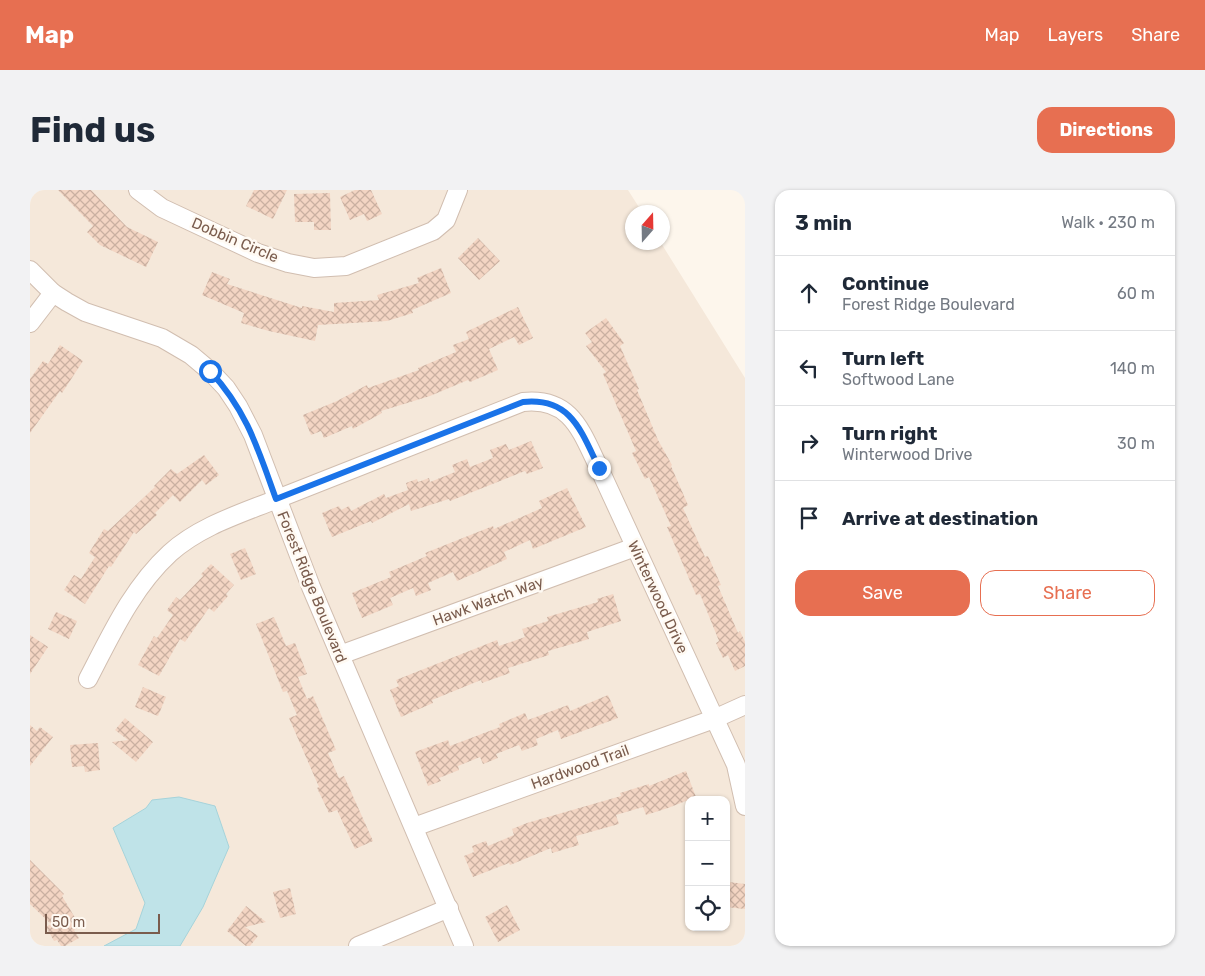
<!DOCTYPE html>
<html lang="en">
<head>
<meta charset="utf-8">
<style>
  body { margin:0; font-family:Rubik,sans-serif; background:#f2f2f3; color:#1f2937 }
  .controls { position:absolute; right:15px; bottom:15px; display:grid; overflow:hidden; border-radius:10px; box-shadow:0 1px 4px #0004 }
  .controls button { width:45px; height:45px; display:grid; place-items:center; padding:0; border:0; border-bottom:1px solid #e0e1e3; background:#fff; color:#1f2937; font:25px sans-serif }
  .compass { position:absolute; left:595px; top:15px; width:45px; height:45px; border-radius:50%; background:#fff; box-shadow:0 1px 4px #0004; rotate:20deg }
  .scale { position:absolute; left:15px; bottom:12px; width:115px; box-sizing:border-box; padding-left:5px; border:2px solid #7a5c4d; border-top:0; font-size:14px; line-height:18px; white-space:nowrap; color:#7a5c4d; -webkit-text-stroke:4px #fffaf3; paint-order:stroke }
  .stop { position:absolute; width:15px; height:15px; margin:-11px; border:4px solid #1a73e8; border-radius:50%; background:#fff }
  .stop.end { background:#1a73e8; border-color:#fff; box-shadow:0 1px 5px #0008 }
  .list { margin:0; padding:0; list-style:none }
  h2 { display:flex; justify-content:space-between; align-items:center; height:65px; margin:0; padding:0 20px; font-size:21px }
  h2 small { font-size:16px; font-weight:400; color:#747a83 }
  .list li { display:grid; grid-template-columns:32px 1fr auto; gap:15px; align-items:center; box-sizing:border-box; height:75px; padding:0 20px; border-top:1px solid #e0e1e3 }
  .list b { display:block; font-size:19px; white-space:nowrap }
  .list p { margin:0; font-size:16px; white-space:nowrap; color:#747a83 }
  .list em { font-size:16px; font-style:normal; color:#747a83 }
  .actions { display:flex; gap:10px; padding:15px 20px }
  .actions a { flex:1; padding:11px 0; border:1px solid #e76f51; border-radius:15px; text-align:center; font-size:18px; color:#e76f51 }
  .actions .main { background:#e76f51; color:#fff }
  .icon { flex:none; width:28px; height:28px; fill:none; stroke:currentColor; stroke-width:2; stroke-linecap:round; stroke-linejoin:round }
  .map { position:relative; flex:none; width:715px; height:756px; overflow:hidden; border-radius:15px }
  header { display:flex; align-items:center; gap:30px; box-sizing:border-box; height:70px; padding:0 25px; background:#e76f51; color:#fff }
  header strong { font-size:24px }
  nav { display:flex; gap:28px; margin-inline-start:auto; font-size:18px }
  .intro { display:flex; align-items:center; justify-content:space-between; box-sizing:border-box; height:120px; padding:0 30px }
  h1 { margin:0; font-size:35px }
  .button { padding:12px 22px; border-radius:15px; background:#e76f51; color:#fff; font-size:18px; font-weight:700 }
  main { display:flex; gap:30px; padding:0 30px }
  aside { flex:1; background:#fff; border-radius:15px; box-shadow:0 1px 4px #0004 }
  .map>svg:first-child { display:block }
</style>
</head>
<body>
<header>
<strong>Map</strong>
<nav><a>Map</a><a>Layers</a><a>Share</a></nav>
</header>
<div class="intro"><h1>Find us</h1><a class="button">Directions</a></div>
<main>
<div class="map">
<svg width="715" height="756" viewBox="0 0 715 756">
  <defs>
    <pattern id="building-cross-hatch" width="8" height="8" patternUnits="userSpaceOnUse" patternTransform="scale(1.25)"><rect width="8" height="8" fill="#f3d5c3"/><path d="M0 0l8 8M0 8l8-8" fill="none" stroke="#cab0a1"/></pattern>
  </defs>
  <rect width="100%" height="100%" fill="#fdf6ec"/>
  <!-- residential -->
  <path fill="#f5e8da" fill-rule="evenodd" d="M0,0H598L612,22H602V52L631,53L715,188V756H0ZM659,610H696V737H659Z"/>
  <!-- water -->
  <path fill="#bfe3e8" stroke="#a5d3da" d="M149,607L185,616L199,657L173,717L150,756H74L106,739L115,713L83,638L116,618L122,610Z"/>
  <!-- building -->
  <g fill="url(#building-cross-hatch)">
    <path d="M28,0H61L97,37L128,52L116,77L70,55L57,42L63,36Z"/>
    <path d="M224,0H257L243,29L216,16Z"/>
    <path d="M325,0H341L352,24L337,31L334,24L320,30L310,7Z"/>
    <path d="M300,3L301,40H284V32H265L264,4Z"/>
    <path d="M448,48L470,71L449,90L428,68Z"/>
    <path d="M411,78L421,103L382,120L383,123L357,131L288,135L285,151L239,141L211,133L214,123L172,105L182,82L200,89L197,94L272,118V116L304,122V113L349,110L347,105L389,93L387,88Z"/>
    <path d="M488,117L503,148L489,155L484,147L459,159L468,180L440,192L438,190L400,206L351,221L352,223L323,239L322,236L294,248L291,241L281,245L273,225L307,211L337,195L338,198L389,180L388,178L426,162L423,155L439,149L436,142Z"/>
    <path d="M576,128L594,153L590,156L609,199L607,200L628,250L642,275L641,276L658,315L653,318L675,367L678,366L691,395L688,396L708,443L710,441L715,452V476L705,481L698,465L693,468L686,453L689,451L670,404L666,405L637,337L641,336L619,287L615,289L602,263L606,261L573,184L576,182L556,156L562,152L555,143Z"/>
    <path d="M30,155L53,171L32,203L30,201L0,243V189L13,171L18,174Z"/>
    <path d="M501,251L513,278L497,284L495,281L420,311L419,309L381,321L379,314L342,333L341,331L302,347L292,323L309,316L311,320L319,316L321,321L354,304L356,308L378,300L376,293L387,289L388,292L399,288L400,292L425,282L422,275L437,269L440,277L463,268L460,260L476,254L479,260Z"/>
    <path d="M174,265L189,285L176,295L172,290L150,312L143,305L125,323L127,325L106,344L104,342L81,377L79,376L55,414L34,400L44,385L51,389L65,367L59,363L74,339L78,341L125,297L124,296L141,279L147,284Z"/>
    <path d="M537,298L556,337L503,359L500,350L474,362L477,369L427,391L423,382L398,393L401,400L386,406L383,398L360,408L363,415L332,428L322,403L361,387L359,382L397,366L395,363L463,336L464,339L512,318L509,311Z"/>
    <path d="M215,358L226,384L211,390L200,364Z"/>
    <path d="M181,374L204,395L196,404L198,406L184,422L179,418L155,452L150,449L129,486L108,475L124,446L127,448L143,425L137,420L146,407L150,410L173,386L171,384Z"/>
    <path d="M583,404L591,431L557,442L559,449L518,461L519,465L478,478L480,483L452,493L451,490L402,510L403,513L371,527L360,500L369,496L366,490L467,450L469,456L495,447L492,439L518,431L517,427L568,412L567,409Z"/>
    <path d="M26,422L47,431L39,449L18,439Z"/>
    <path d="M244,427L256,456L265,453L277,484L268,487L277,509L283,506L306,560L298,563L309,588L314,586L343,651L325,659L307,620L299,623L287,598L289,597L259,528L267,525L257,501L253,502L226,434Z"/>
    <path d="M0,445L18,457L0,484Z"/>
    <path d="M113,497L136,507L128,526L105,517Z"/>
    <path d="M578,505L588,528L531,549L528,540L506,549L508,555L492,561L489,555L466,564L468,568L453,574L450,567L428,576L429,580L409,588L411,591L398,596L385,562L418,550L420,556L470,537L469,534L495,523L498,530L538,515L540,521Z"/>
    <path d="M95,528L123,552L106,572L82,552L98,550L85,540Z"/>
    <path d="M0,535L7,541L10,537L23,547L0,576Z"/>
    <path d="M68,553L70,580L55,582L54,576L42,577L40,555Z"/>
    <path d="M656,581L666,607L638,618L616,625L613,617L586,625L589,634L546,646L549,655L522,663L521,658L480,675L479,673L443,687L434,666L444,662L442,656L456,651L458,656L484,645L482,639L497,633L591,606L590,603L619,594V596Z"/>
    <path d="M0,670L34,704L32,706L50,736L44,740L49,748L35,756H31L27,750L24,751L16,737L21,734L0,714Z"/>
    <path d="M699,692L715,694V719L696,717Z"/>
    <path d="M260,698L266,724L250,728L243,702Z"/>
    <path d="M477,715L490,740L468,752L455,727Z"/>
    <path d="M216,716L236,732L215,737L228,746L220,756H216L197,741Z"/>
  </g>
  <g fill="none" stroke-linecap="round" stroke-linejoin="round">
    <!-- minor casing -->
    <g stroke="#d1beb0" stroke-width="20">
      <g id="minor">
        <path d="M108,0L132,18L228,63L258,73L284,78L316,76L403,41L416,30L428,0"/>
        <path d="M0,80L23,103L37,112L55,122L132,148L161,165L180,181L196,198L208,216L223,245L281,397L434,756"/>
        <path d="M0,133L23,103"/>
        <path d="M310,465L605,357"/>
        <path d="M58,489C81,445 102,398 140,363C170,336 210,324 247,309C329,277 411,244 493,212C541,207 551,241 569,278L706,575L715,616"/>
        <path d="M384,637L684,529L715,515"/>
        <path d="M328,756L419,718"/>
      </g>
    </g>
    <!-- minor -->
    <use href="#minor" stroke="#fff" stroke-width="18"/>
  </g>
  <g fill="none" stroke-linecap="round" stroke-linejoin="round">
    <!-- route -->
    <path stroke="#1a73e8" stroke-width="6" d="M180,181C217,221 228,259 246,309L493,212C541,207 551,241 569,278"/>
  </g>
  <g text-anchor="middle" stroke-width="5" stroke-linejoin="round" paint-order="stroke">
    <!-- street labels -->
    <g font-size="15" fill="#7a5c4d" stroke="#fffaf3">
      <text transform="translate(205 50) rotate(23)" y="5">Dobbin Circle</text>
      <text transform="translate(282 397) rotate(68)" y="5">Forest Ridge Boulevard</text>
      <text transform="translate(628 407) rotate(65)" y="5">Winterwood Drive</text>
      <text transform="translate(458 411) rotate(-20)" y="5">Hawk Watch Way</text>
      <text transform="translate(550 577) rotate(-20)" y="5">Hardwood Trail</text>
    </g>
  </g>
</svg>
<div class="controls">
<button>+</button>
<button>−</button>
<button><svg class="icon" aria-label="locate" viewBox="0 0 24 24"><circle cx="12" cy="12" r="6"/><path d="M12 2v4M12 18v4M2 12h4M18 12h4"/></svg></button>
</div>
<svg class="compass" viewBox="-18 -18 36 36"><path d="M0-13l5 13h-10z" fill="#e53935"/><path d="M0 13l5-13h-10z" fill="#747a83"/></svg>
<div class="scale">50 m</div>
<div class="stop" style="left:180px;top:181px"></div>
<div class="stop end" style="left:569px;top:278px"></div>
</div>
<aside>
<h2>3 min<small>Walk · 230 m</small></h2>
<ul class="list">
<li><svg class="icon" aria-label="ahead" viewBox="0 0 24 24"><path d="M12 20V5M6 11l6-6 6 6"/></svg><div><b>Continue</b><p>Forest Ridge Boulevard</p></div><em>60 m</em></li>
<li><svg class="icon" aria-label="left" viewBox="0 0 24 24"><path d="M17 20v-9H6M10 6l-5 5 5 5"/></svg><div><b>Turn left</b><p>Softwood Lane</p></div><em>140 m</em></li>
<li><svg class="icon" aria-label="right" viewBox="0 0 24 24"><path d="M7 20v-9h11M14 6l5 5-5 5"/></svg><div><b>Turn right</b><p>Winterwood Drive</p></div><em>30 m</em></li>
<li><svg class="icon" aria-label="arrive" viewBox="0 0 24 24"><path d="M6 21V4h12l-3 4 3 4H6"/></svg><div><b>Arrive at destination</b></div></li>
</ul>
<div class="actions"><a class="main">Save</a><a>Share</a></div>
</aside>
</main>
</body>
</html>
